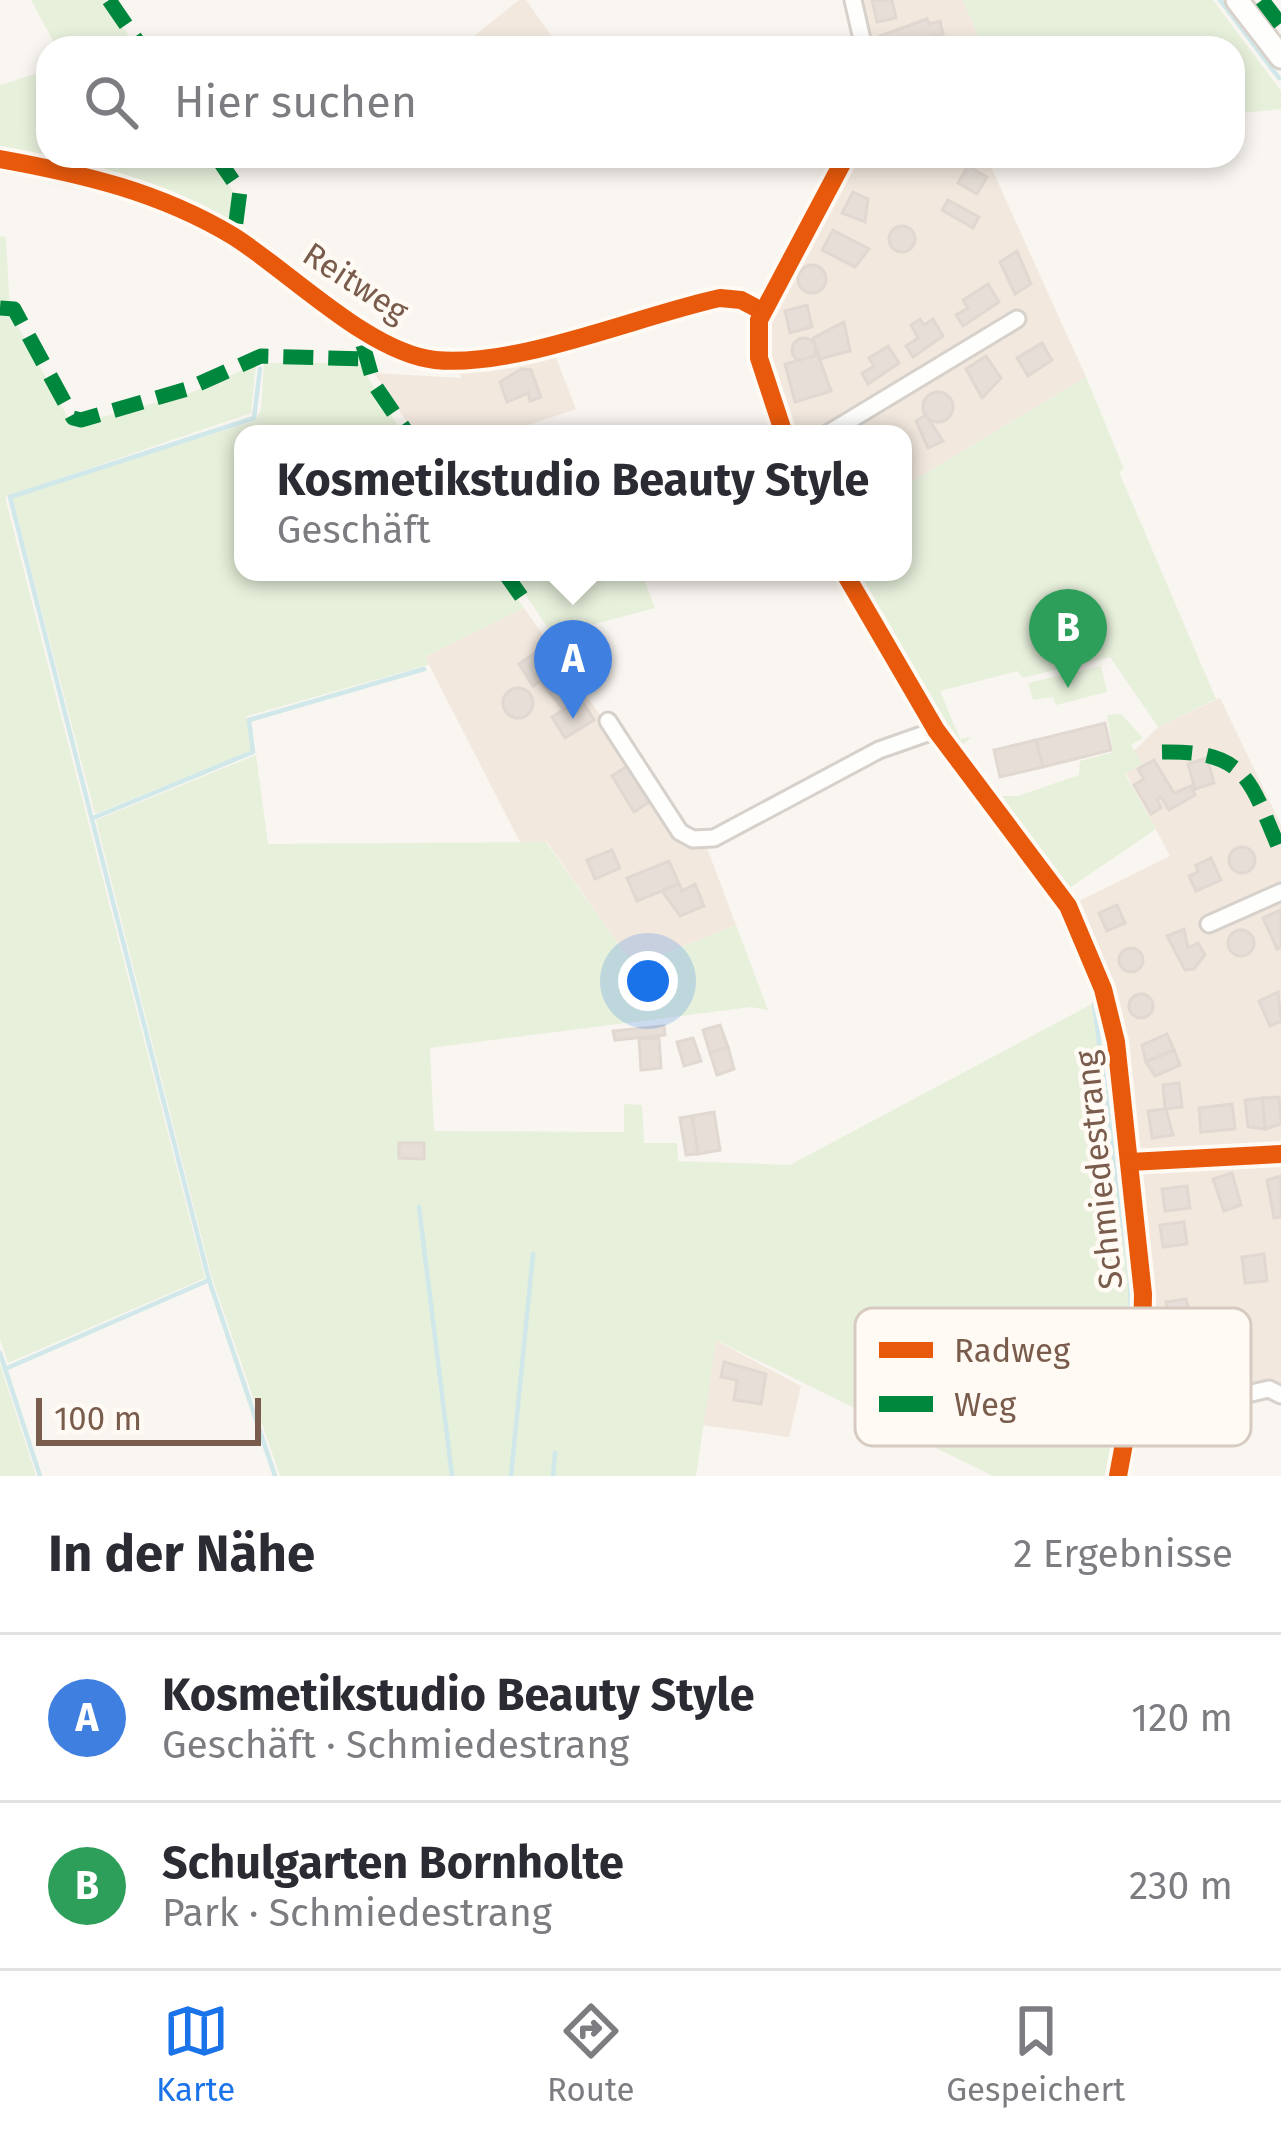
<!DOCTYPE html>
<html lang="de">
<head>
<meta charset="utf-8">
<style>
  body { margin:0; font-family:"Fira Sans",sans-serif; background:#f7f7f7; color:#2b2b33 }
  .scale { position:absolute; left:36px; bottom:30px; width:225px; box-sizing:border-box; padding-left:12px; border:6px solid #7a5c4d; border-top:0; font-size:33px; line-height:42px; white-space:nowrap; color:#7a5c4d; -webkit-text-stroke:9px #fffaf3; paint-order:stroke }
  .you { position:absolute; left:648px; top:981px; width:42px; height:42px; margin:-30px; border:9px solid #fff; border-radius:50%; background:#1a73e8; box-shadow:0 0 0 18px #1a73e833 }
  .badge { display:grid; place-items:center; width:78px; height:78px; border-radius:50%; background:#1a73e8; color:#fff; font-size:39px; font-weight:700 }
  .pin { position:absolute; translate:-50% -99px; filter:drop-shadow(0 3px 6px #0008) }
  .pin::after { content:''; position:absolute; top:63px; width:42px; height:36px; background:inherit; clip-path:polygon(0 0,100% 0,50% 100%) }
  .popup { position:absolute; left:234px; top:425px; width:678px; height:156px; box-sizing:border-box; display:grid; place-content:center; border-radius:24px; background:#fff; filter:drop-shadow(0 3px 9px #0005); font-size:39px; white-space:nowrap; color:#7c7c81 }
  .popup b { font-size:45px; color:#2b2b33 }
  .popup::after { content:''; position:absolute; left:50%; top:100%; margin-left:-24px; border:24px solid transparent; border-top-color:#fff }
  .list { margin:0; padding:0; list-style:none }
  h2 { display:flex; justify-content:space-between; align-items:center; height:156px; margin:0; padding:0 48px; font-size:51px }
  h2 small { font-size:39px; font-weight:400; color:#7c7c81 }
  .list li { display:grid; grid-template-columns:78px 1fr auto; gap:36px; align-items:center; box-sizing:border-box; height:168px; padding:0 48px; border-top:3px solid #e1e1e2 }
  .list b { display:block; font-size:45px; white-space:nowrap }
  .list p { margin:0; font-size:39px; white-space:nowrap; color:#7c7c81 }
  .list em { font-size:39px; font-style:normal; color:#7c7c81 }
  .icon { flex:none; width:66px; height:66px; fill:none; stroke:currentColor; stroke-width:2; stroke-linecap:round; stroke-linejoin:round }
  .map { position:relative; flex:none; width:1281px; height:1476px; overflow:hidden }
  .search { position:absolute; background:#fff; box-shadow:0 6px 18px #0003; left:36px; right:36px; top:36px; height:132px; display:flex; align-items:center; gap:30px; box-sizing:border-box; padding:0 42px; border-radius:36px; color:#7c7c81; font-size:45px }
  .sheet { height:492px; background:#fff }
  nav { display:flex; justify-content:space-around; align-items:center; box-sizing:border-box; height:168px; border-top:3px solid #e1e1e2; background:#fff; font-size:33px; color:#7c7c81 }
  nav a { display:grid; justify-items:center; gap:6px }
  nav .on { color:#1a73e8 }
  .map>svg:first-child { display:block }
</style>
</head>
<body>
<div class="map">
<svg width="1281" height="1476" viewBox="0 0 1281 1476">
  <rect width="100%" height="100%" fill="#f9f5f0"/>
  <!-- residential -->
  <g fill="#f2e8de">
    <path d="M519,0H526L560,48H459Z"/>
    <path d="M860,0H963L983,48H870Z"/>
    <path d="M853,156H986L1086,377L903,487V434H795L764,335L770,307Z"/>
    <path d="M553,350L576,409L501,434H415L374,373L461,378L460,371Z"/>
    <path d="M524,608L692,845L707,848L736,925L634,966L547,842L521,844L425,657Z"/>
    <path d="M1220,698L1281,825V1389L1136,1415L1148,1293L1138,1158L1121,1040L1073,904L1170,856L1121,764L1158,727Z"/>
    <path d="M1075,1324L1077,1340L1131,1338L1119,1430L1016,1436L1003,1330Z"/>
    <path d="M715,1340L801,1386L789,1437L701,1425Z"/>
  </g>
  <!-- green -->
  <g fill="#e7f0db">
    <path d="M31,0H105L137,48H57Z"/>
    <path d="M963,0H1213L1281,91V109L1233,114V48H983Z"/>
    <path d="M48,70V156H210L236,196L233,228C158,186 84,165 0,149V85Z"/>
    <path d="M0,236L6,237L10,312L72,425L188,394L256,364L251,413L5,497L205,1278L8,1363L0,1339Z"/>
    <path d="M264,363H359L403,434H243V572H499L524,608L426,656L428,665L247,716L251,751L95,814L12,497L254,421L261,411Z"/>
    <path d="M1086,377L1124,469L1119,472L1216,699L1158,727L1110,657L1022,678L1018,671L940,691L960,739L972,737L963,744L950,739L921,697L926,695L858,572H903V487Z"/>
    <path d="M510,572H641L655,608L553,635Z"/>
    <path d="M1101,666L1107,692L1056,705L1053,697L1033,700L1028,683Z"/>
    <path d="M1121,714L1143,738L1131,745L1142,764L1125,774L1156,829L1065,891L997,796H1018L1079,775L1080,761L1113,752L1107,715Z"/>
    <path d="M256,755L268,844L546,842L634,966L736,925L768,1010L751,1007L430,1048L434,1131L624,1132V1104L642,1105L644,1143H677L678,1161L790,1165L1092,1004L1128,1278V1338L1077,1340L1074,1324L1004,1331L1016,1436L1119,1430L1110,1476H993L716,1340L696,1476H280L211,1275L96,820Z"/>
    <path d="M0,1364L36,1476H0Z"/>
  </g>
  <g fill="none" stroke-linecap="round" stroke-linejoin="round">
    <!-- stream -->
    <g stroke="#d0e8ea" stroke-width="4.5">
      <path d="M1220,0L1279,78"/>
      <path d="M93,818L253,752L249,720L424,669"/>
      <path d="M1094,1004L1130,1277L1131,1326"/>
      <path d="M419,1207L452,1476"/>
      <path d="M209,1280L10,497L254,418L260,369"/>
      <path d="M0,1353L40,1476"/>
      <path d="M5,1369L209,1280L275,1476"/>
      <path d="M511,1476L533,1254"/>
      <path d="M553,1476L555,1453"/>
    </g>
  </g>
  <!-- building -->
  <g fill="#e6ded7" stroke="#e2d8d2" stroke-width="3">
    <path d="M872,0H892L896,18L877,22Z"/>
    <path d="M927,19L929,24L940,21L943,34L932,36L934,44L883,48L880,36Z"/>
    <path d="M968,166L987,177L977,194L958,183Z"/>
    <path d="M853,192L868,199L865,222L842,213Z"/>
    <path d="M948,200L979,217L973,228L942,210Z"/>
    <circle cx="902" cy="239" r="13"/>
    <path d="M833,230L869,249L855,267L822,250Z"/>
    <path d="M1017,251L1031,284L1015,294L1000,262Z"/>
    <circle cx="812" cy="279" r="14"/>
    <path d="M988,284L999,302L963,326L956,315L968,308L963,300Z"/>
    <path d="M807,305L812,327L790,333L785,311Z"/>
    <path d="M920,319L924,325L933,319L943,336L913,357L906,346L918,338L911,325Z"/>
    <path d="M844,322L850,351L820,359L813,338Z"/>
    <circle cx="804" cy="350" r="12"/>
    <path d="M1042,343L1052,360L1028,376L1017,358Z"/>
    <path d="M888,346L899,363L868,384L862,373L874,366L869,358Z"/>
    <path d="M818,355L831,391L795,402L785,364Z"/>
    <path d="M986,356L1001,378L982,398L966,369Z"/>
    <path d="M521,369L531,370L541,397L530,401L528,393L507,402L500,382Z"/>
    <circle cx="938" cy="407" r="15"/>
    <path d="M926,415L943,441L928,448L916,421Z"/>
    <path d="M542,648L577,702L564,710L540,681L533,686L519,664Z"/>
    <circle cx="518" cy="703" r="15"/>
    <path d="M581,699L594,720L565,738L552,717Z"/>
    <path d="M1105,723L1111,750L1043,767L1036,740Z"/>
    <path d="M1036,740L1043,767L1000,777L994,750Z"/>
    <path d="M1207,758L1214,783L1195,789L1188,764Z"/>
    <path d="M1154,760L1174,793L1191,786L1195,795L1169,810L1161,797L1157,799L1161,808L1151,814L1134,785L1144,779L1138,769Z"/>
    <path d="M629,765L651,801L634,812L612,776Z"/>
    <circle cx="1242" cy="860" r="13"/>
    <path d="M612,850L620,868L595,879L587,860Z"/>
    <path d="M1211,858L1221,880L1196,891L1189,876L1198,872L1196,865Z"/>
    <path d="M669,861L679,884L637,901L627,878Z"/>
    <path d="M679,884L682,891L695,884L704,906L680,916L662,891Z"/>
    <path d="M1117,905L1125,923L1107,931L1099,913Z"/>
    <path d="M1281,910V947L1277,949L1263,918Z"/>
    <path d="M1184,929L1188,948L1198,943L1205,955L1194,969L1185,970L1167,936Z"/>
    <circle cx="1241" cy="943" r="13"/>
    <circle cx="1131" cy="960" r="12"/>
    <path d="M1278,992L1281,1021L1270,1026L1259,1001Z"/>
    <circle cx="1141" cy="1006" r="12"/>
    <path d="M720,1025L728,1047L710,1053L703,1030Z"/>
    <path d="M664,1026L665,1035L615,1040L613,1031Z"/>
    <path d="M1167,1034L1174,1050L1146,1062L1142,1045Z"/>
    <path d="M659,1038L661,1068L641,1070L639,1039Z"/>
    <path d="M693,1038L701,1061L684,1066L677,1042Z"/>
    <path d="M728,1047L734,1069L717,1075L710,1053Z"/>
    <path d="M1174,1050L1180,1065L1155,1076L1146,1062Z"/>
    <path d="M1179,1083L1182,1107L1165,1109L1163,1085Z"/>
    <path d="M1279,1097L1281,1124L1265,1129L1262,1098Z"/>
    <path d="M1262,1098L1265,1129L1248,1127L1245,1100Z"/>
    <path d="M1232,1104L1235,1129L1201,1132L1199,1108Z"/>
    <path d="M1166,1109L1173,1135L1152,1138L1148,1111Z"/>
    <path d="M714,1112L720,1150L698,1154L692,1116Z"/>
    <path d="M692,1116L698,1154L686,1155L680,1118Z"/>
    <path d="M399,1143H424V1159L399,1158Z"/>
    <path d="M1232,1173L1241,1205L1224,1211L1213,1179Z"/>
    <path d="M1281,1176V1217L1274,1218L1267,1180Z"/>
    <path d="M1187,1186L1190,1208L1165,1211L1162,1189Z"/>
    <path d="M1184,1222L1187,1244L1163,1247L1160,1225Z"/>
    <path d="M1264,1254L1267,1281L1245,1283L1242,1257Z"/>
    <path d="M1186,1299L1193,1326L1169,1328L1166,1302Z"/>
    <path d="M1039,1328L1066,1329L1074,1357L1018,1362L1015,1330Z"/>
    <path d="M1190,1350L1193,1378L1172,1381L1169,1353Z"/>
    <path d="M724,1362L766,1374L761,1404L734,1400L737,1380L721,1377Z"/>
    <path d="M1081,1377L1089,1410L1071,1411V1403L1041,1406L1039,1378Z"/>
  </g>
  <g fill="none" stroke-linecap="round" stroke-linejoin="round">
    <!-- street casing -->
    <g stroke="#d7d1cb" stroke-width="21">
      <g id="street">
        <path d="M853,0L864,48"/>
        <path d="M0,159C83,174 160,192 233,236C289,271 369,353 435,360C517,368 637,316 720,298L741,300L762,311"/>
        <path d="M784,434L759,358V320L846,156"/>
        <path d="M827,434L1017,319"/>
        <path d="M844,572L936,730L1068,906L1103,989L1116,1042L1143,1294L1142,1346L1118,1476"/>
        <path d="M608,721L680,832L693,839L714,838L879,750L936,730"/>
        <path d="M1209,924L1281,892"/>
        <path d="M1130,1162L1281,1154"/>
        <path d="M1129,1421L1269,1389L1281,1395"/>
      </g>
    </g>
    <!-- secondary casing -->
    <g stroke="#d9d2cb" stroke-width="27">
      <path id="secondary" d="M1237,0L1281,57"/>
    </g>
    <!-- street -->
    <use href="#street" stroke="#fefefd" stroke-width="15"/>
    <!-- secondary -->
    <use href="#secondary" stroke="#fefefd" stroke-width="21"/>
    <!-- quiet -->
    <g stroke="#00873e" stroke-width="15" stroke-dasharray="30 15" stroke-linecap="butt">
      <path d="M109,0L142,48"/>
      <path d="M1262,0L1281,25"/>
      <path d="M216,156L240,191L234,237"/>
      <path d="M0,308L14,309L73,418L81,420L187,389L261,356L365,359"/>
      <path d="M363,345L374,384L408,434"/>
      <path d="M504,572L528,606"/>
      <path d="M1162,752C1249,750 1250,782 1281,853"/>
    </g>
    <!-- cycleway casing -->
    <g stroke="#fffaf3" stroke-width="26">
      <g id="cycleway">
        <path d="M0,159C83,174 160,192 233,236C289,271 369,353 435,360C517,368 637,316 720,298L741,300L762,311"/>
        <path d="M784,434L759,358V320L846,156"/>
        <path d="M844,572L936,730L1068,906L1103,989L1116,1042L1143,1294L1142,1346L1118,1476"/>
        <path d="M1130,1162L1281,1154"/>
      </g>
    </g>
    <!-- cycleway -->
    <use href="#cycleway" stroke="#e8590c" stroke-width="18"/>
  </g>
  <g text-anchor="middle" stroke-width="9" stroke-linejoin="round" paint-order="stroke">
    <!-- street labels -->
    <g font-size="33" fill="#7a5c4d" stroke="#fffaf3">
      <text transform="translate(356 282) rotate(33)" y="12">Reitweg</text>
      <text transform="translate(1098 1170) rotate(-96)" y="12">Schmiedestrang</text>
    </g>
  </g>
  <!-- legend -->
  <rect x="855" y="1308" width="396" height="138" rx="18" fill="#fffaf3" stroke="#d7cbc1" stroke-width="3"/>
  <rect x="879" y="1342" width="54" height="16" fill="#e8590c"/>
  <rect x="879" y="1396" width="54" height="16" fill="#00873e"/>
  <g font-size="33" fill="#7a5c4d">
    <text x="954" y="1362">Radweg</text>
    <text x="954" y="1416">Weg</text>
  </g>
</svg>
<div class="scale">100 m</div>
<div class="you"></div>
<div class="pin badge" style="left:573px;top:719px;background:#3f7fe0">A</div>
<div class="popup"><b>Kosmetikstudio Beauty Style</b>Geschäft</div>
<div class="pin badge" style="left:1068px;top:688px;background:#2e9e5b">B</div>
<div class="search"><svg class="icon" aria-label="search" viewBox="0 0 24 24"><circle cx="10" cy="10" r="6"/><path d="M15 15l6 6"/></svg>Hier suchen</div>
</div>
<section class="sheet">
<h2>In der Nähe<small>2 Ergebnisse</small></h2>
<ul class="list">
<li><span class="badge" style="background:#3f7fe0">A</span><div><b>Kosmetikstudio Beauty Style</b><p>Geschäft · Schmiedestrang</p></div><em>120 m</em></li>
<li><span class="badge" style="background:#2e9e5b">B</span><div><b>Schulgarten Bornholte</b><p>Park · Schmiedestrang</p></div><em>230 m</em></li>
</ul>
</section>
<nav>
<a class="on"><svg class="icon" aria-label="map" viewBox="0 0 24 24"><path d="M3 6l6-2 6 2 6-2v14l-6 2-6-2-6 2zM9 4v14M15 6v14"/></svg>Karte</a>
<a><svg class="icon" aria-label="directions" viewBox="0 0 24 24"><path d="M12 3l9 9-9 9-9-9zM9 14v-3h6M13 9l2 2-2 2"/></svg>Route</a>
<a><svg class="icon" aria-label="saved" viewBox="0 0 24 24"><path d="M7 4h10v16l-5-4-5 4z"/></svg>Gespeichert</a>
</nav>
</body>
</html>
